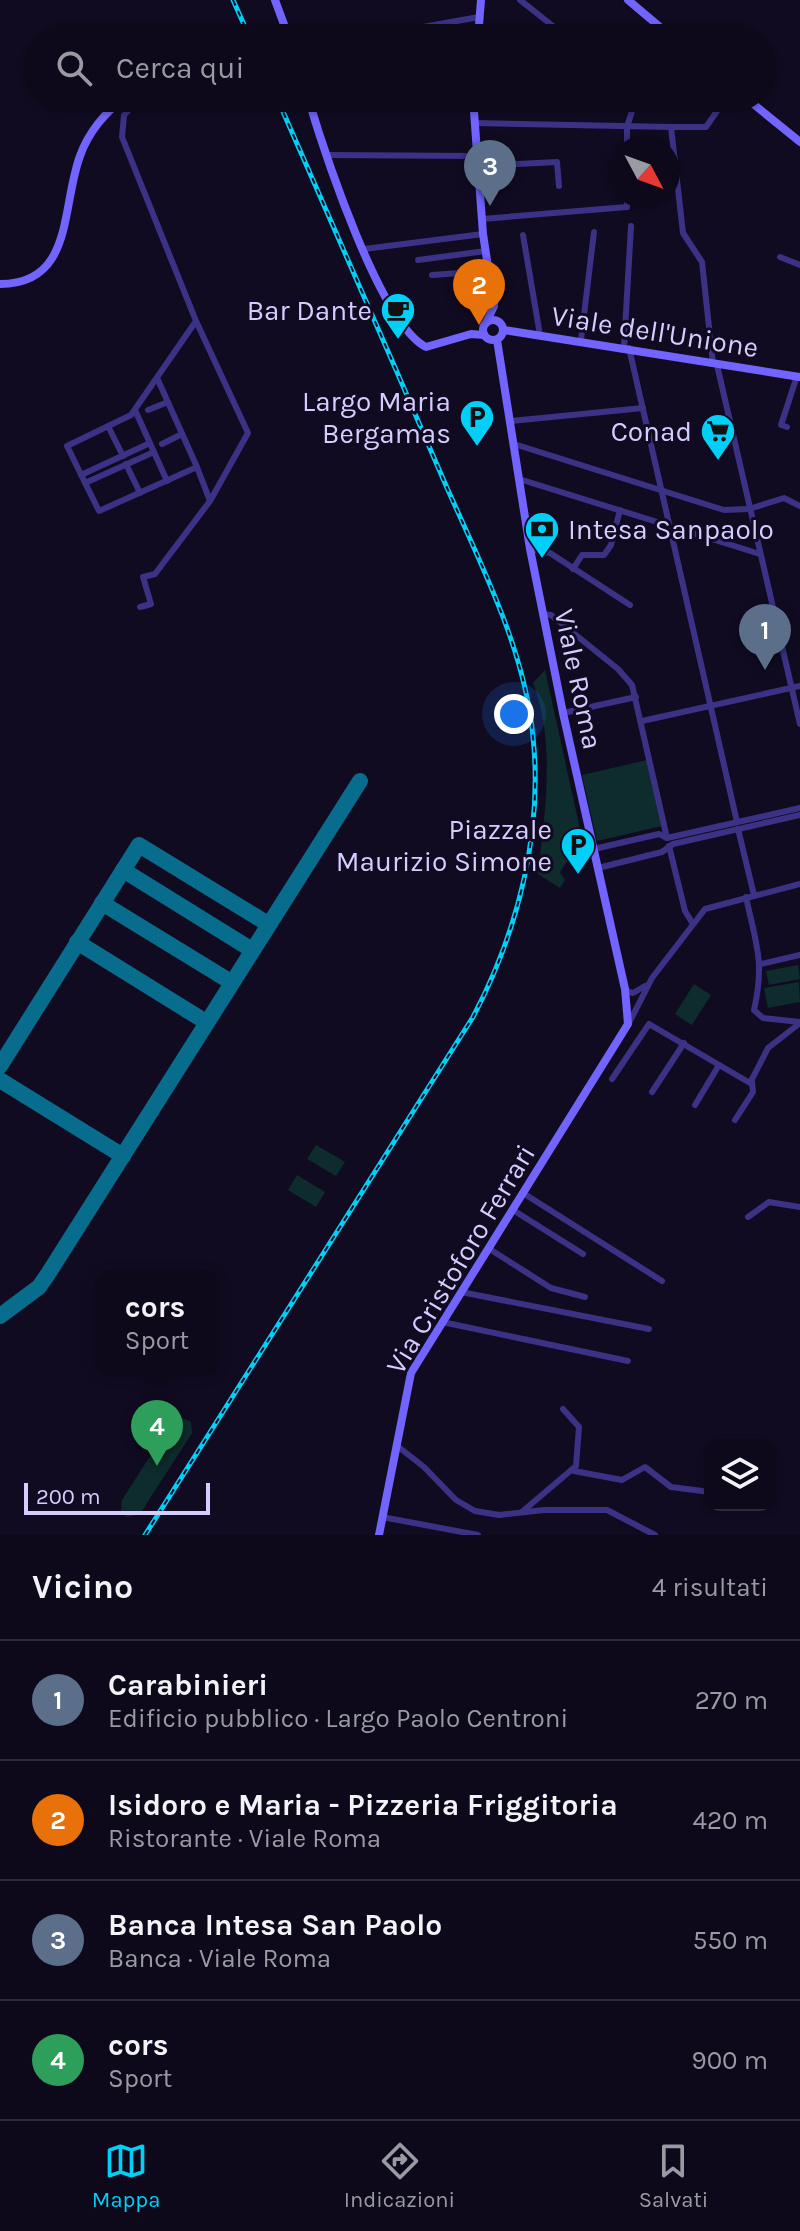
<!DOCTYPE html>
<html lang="it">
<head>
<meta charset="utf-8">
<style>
  body { margin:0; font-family:Karla,sans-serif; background:#161123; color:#f1f3f6 }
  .controls { position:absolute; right:24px; bottom:24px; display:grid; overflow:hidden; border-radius:16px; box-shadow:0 2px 6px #0004 }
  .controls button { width:72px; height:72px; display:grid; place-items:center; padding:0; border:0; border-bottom:2px solid #2d2939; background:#0d081a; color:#f1f3f6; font:40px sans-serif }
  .compass { position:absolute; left:608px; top:136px; width:72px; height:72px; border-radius:50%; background:#0d081a; box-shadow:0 2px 6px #0004; rotate:131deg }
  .scale { position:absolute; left:24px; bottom:20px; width:186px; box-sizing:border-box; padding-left:8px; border:4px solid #d6cdff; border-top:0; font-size:22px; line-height:28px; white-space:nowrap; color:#d6cdff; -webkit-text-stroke:6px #110b22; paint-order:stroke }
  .you { position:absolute; left:514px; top:714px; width:28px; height:28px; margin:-20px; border:6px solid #fff; border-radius:50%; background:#1a73e8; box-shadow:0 0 0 12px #1a73e833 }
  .badge { display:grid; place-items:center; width:52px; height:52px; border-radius:50%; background:#00cff8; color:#fff; font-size:26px; font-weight:700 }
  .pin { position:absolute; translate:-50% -66px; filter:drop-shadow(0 2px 4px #0008) }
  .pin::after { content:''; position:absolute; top:42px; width:28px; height:24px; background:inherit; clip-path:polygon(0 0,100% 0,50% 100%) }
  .popup { position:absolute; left:95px; top:1270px; width:124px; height:104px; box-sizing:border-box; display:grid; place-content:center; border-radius:16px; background:#0d081a; filter:drop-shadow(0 2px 6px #0005); font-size:26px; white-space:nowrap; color:#9a9aa2 }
  .popup b { font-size:30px; color:#f1f3f6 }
  .popup::after { content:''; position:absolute; left:50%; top:100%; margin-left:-16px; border:16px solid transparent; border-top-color:#0d081a }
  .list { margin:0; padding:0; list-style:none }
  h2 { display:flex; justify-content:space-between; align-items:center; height:104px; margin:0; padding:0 32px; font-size:34px }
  h2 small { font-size:26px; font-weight:400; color:#9a9aa2 }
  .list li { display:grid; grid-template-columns:52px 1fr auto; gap:24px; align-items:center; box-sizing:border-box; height:120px; padding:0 32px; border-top:2px solid #2d2939 }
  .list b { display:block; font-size:30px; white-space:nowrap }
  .list p { margin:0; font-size:26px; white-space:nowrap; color:#9a9aa2 }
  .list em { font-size:26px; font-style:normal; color:#9a9aa2 }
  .icon { flex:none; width:44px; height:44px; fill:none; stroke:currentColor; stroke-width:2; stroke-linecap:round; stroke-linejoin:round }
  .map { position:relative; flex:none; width:800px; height:1535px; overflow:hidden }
  .search { position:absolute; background:#0d081a; box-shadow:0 2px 6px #0004; left:24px; right:24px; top:24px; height:88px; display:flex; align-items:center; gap:20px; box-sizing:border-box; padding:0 28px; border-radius:44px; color:#9a9aa2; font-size:30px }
  .sheet { height:584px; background:#0d081a }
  nav { display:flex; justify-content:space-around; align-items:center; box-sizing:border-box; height:112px; border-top:2px solid #2d2939; background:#0d081a; font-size:22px; color:#9a9aa2 }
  nav a { display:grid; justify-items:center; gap:4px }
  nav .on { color:#00cff8 }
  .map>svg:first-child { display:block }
</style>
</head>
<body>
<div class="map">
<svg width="800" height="1535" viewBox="0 0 800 1535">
  <rect width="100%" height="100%" fill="#110b22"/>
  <!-- green -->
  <g fill="#0e2c2d">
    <path d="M545,670L582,838L560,872L565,880L560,888L538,874C545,811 556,743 533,683Z"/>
    <path d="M647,760L662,826L597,841L582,775Z"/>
    <path d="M798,965L800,979L769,985L766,971Z"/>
    <path d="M799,982L800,1002L768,1008L764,988Z"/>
    <path d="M694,984L711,995L692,1025L675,1014Z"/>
    <path d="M316,1145L345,1162L336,1176L307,1159Z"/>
    <path d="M297,1175L325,1192L316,1207L288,1190Z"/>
    <path d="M181,1417L191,1422L192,1433L140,1514L127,1517L121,1511L122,1500L172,1422Z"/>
  </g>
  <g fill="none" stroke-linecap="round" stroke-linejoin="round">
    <!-- taxiway -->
    <g stroke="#086d8d" stroke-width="16">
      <path d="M123,870L252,950"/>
      <path d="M102,903L231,982"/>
      <path d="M77,942L206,1022"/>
      <path d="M0,1066L139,845L268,924"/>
      <path d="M0,1080L123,1156"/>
      <path d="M0,1316L39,1287L48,1274L360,781"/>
    </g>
    <!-- street -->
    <g stroke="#3b3285" stroke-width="6">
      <path d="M520,0L568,38"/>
      <path d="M362,38L479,17"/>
      <path d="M141,98L124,115L122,137L196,321L131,415L67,446L99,511L197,467L210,501L248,433L196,321"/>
      <path d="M474,123L671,127"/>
      <path d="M627,148V127L636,98"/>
      <path d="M328,155L476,156"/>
      <path d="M477,166L557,162L559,186"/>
      <path d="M482,219L627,207V201"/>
      <path d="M523,235L540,335"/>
      <path d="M364,249L483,234"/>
      <path d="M780,257L800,265"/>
      <path d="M418,260L486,251"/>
      <path d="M432,275L489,271"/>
      <path d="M581,340L594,232"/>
      <path d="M624,347L631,226"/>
      <path d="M629,348L737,822"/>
      <path d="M713,364L702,262L683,233L671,127H706L726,98"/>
      <path d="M717,365L800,724"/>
      <path d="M158,380L197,467"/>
      <path d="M135,410L167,481"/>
      <path d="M148,410L168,402"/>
      <path d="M511,421L643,408"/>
      <path d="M108,426L123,456"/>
      <path d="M787,427L781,425L797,376"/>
      <path d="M162,444L182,434"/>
      <path d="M514,444L724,510L749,509L784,498L800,506"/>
      <path d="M126,464L140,493"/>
      <path d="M81,475L150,443"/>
      <path d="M519,479L760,554"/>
      <path d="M85,483L154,452"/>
      <path d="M530,549L550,553L630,605"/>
      <path d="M573,569L582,555H604L611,545L620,510"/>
      <path d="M140,607L151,604L143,577L155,574L210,501"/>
      <path d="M543,614L551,615L618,669L632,685L667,838"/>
      <path d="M563,713L636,697"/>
      <path d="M642,721L800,686"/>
      <path d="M738,829L754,895"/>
      <path d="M669,846L685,911L693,924"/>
      <path d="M594,849L659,834L667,838L800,808"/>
      <path d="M598,868L662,852L673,844L800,815"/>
      <path d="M746,897C756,944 765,962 754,1010L763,1018L800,1022"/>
      <path d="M761,964L800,955"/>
      <path d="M626,991L633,993L645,986"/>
      <path d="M629,1023L652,978L705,909L800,884"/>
      <path d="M612,1079L649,1024L750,1083L768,1048L800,1023"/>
      <path d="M652,1092L684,1043"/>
      <path d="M695,1105L719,1065"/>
      <path d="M735,1120L753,1092L752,1082"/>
      <path d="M523,1193L662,1281"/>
      <path d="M513,1210L583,1254"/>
      <path d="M748,1217L769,1202L800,1207"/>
      <path d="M488,1248L551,1288L585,1297"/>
      <path d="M461,1292L649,1329"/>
      <path d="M442,1322L628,1361"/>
      <path d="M396,1445L424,1467L456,1500L475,1511L499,1515L544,1510H607L655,1535"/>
      <path d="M574,1471L622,1480L645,1467L671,1487L710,1492"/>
      <path d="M523,1511L576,1466L579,1427L563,1409"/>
      <path d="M382,1517L478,1535"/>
    </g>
    <!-- secondary -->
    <g stroke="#7164ff" stroke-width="8">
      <path d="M275,0L289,38"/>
      <path d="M628,0L673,38"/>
      <path d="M478,38L481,0"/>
      <path d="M308,98C324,151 380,324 426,347L471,334L484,335"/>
      <path d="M473,98L483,234L494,306L486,323"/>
      <path d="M746,98L800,142"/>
      <path d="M0,284C74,284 61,207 80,156C88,133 105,112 125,98"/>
      <circle cx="493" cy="330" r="10"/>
      <path d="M504,330L800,377"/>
      <path d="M379,1535L411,1373L628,1024L625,989L563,713L530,549L497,340"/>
    </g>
    <!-- rail casing -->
    <g stroke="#00cff8" stroke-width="5">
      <g id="rail">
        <path d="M233,0L250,38"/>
        <path d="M145,1535L473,1017C518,932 543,832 533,737C525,648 479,561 444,481C389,353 333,225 277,98"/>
      </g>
    </g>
    <!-- rail -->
    <use href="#rail" stroke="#110b22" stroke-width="2" stroke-dasharray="6" stroke-linecap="butt"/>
  </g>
  <!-- icons -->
  <defs>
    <g id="cafe-pin" transform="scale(1.8)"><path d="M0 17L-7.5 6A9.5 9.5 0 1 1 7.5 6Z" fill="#00cff8" stroke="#110b22"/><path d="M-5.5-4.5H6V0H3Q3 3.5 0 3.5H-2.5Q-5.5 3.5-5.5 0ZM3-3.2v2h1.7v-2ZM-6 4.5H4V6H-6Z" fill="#111"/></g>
    <g id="parking-pin" transform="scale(1.8)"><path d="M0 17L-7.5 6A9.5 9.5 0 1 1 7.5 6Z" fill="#00cff8" stroke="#110b22"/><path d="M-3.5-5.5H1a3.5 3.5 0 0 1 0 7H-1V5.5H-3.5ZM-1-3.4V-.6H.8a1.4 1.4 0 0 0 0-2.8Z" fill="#111"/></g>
    <g id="supermarket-pin" transform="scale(1.8)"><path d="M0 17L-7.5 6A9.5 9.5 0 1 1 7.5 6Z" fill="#00cff8" stroke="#110b22"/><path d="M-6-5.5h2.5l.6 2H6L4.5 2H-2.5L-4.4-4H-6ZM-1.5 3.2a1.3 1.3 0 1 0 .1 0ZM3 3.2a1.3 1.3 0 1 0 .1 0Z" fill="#111"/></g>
    <g id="bank-pin" transform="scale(1.8)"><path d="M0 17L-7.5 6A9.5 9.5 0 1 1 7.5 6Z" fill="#00cff8" stroke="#110b22"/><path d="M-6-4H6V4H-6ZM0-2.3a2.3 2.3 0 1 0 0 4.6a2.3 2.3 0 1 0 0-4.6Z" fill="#111"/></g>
  </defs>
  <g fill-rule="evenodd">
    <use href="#cafe-pin" x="398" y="310"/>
    <use href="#parking-pin" x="477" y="417"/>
    <use href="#supermarket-pin" x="718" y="431"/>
    <use href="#bank-pin" x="542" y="529"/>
    <use href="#parking-pin" x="578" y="845"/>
  </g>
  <g text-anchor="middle" stroke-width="6" stroke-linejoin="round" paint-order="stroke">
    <!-- poi labels -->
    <g font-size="28" fill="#d6cdff" stroke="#110b22" text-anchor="end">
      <text x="372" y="320">Bar Dante</text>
      <text x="451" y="411">Largo Maria<tspan x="451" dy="32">Bergamas</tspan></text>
      <text x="692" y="441">Conad</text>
      <text x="568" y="539" text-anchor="start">Intesa Sanpaolo</text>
      <text x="552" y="839">Piazzale<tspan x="552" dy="32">Maurizio Simone</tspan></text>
    </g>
    <!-- street labels -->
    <g font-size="28" fill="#d6cdff" stroke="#110b22">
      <text transform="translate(655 331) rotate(9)" y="10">Viale dell'Unione</text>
      <text transform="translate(579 679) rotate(78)" y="10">Viale Roma</text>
      <text transform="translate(460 1259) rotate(-59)" y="10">Via Cristoforo Ferrari</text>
    </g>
  </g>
</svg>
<div class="controls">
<button><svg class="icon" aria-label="layers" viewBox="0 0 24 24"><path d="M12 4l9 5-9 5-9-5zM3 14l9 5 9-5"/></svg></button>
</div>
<svg class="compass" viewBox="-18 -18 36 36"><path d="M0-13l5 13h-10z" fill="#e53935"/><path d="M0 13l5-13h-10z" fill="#9a9aa2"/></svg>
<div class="scale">200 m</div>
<div class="you"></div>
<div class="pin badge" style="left:765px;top:670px;background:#5c6f8a">1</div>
<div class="pin badge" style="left:479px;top:325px;background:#e8710a">2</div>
<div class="pin badge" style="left:490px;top:206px;background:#5c6f8a">3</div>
<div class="pin badge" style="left:157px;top:1466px;background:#2e9e5b">4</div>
<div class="popup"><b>cors</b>Sport</div>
<div class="search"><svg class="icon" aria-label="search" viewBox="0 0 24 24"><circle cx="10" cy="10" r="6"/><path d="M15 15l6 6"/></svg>Cerca qui</div>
</div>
<section class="sheet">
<h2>Vicino<small>4 risultati</small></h2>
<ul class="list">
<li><span class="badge" style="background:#5c6f8a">1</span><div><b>Carabinieri</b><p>Edificio pubblico · Largo Paolo Centroni</p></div><em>270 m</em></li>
<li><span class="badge" style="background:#e8710a">2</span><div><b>Isidoro e Maria - Pizzeria Friggitoria</b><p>Ristorante · Viale Roma</p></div><em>420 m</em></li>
<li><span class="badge" style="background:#5c6f8a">3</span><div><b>Banca Intesa San Paolo</b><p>Banca · Viale Roma</p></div><em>550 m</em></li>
<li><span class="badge" style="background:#2e9e5b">4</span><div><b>cors</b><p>Sport</p></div><em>900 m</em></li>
</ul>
</section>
<nav>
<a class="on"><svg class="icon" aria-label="map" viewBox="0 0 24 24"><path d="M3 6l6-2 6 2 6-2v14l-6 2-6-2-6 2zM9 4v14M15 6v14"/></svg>Mappa</a>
<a><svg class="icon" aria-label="directions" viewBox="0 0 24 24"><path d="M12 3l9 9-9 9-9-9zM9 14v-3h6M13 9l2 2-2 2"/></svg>Indicazioni</a>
<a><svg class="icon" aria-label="saved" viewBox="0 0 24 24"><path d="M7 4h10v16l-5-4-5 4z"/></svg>Salvati</a>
</nav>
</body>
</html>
